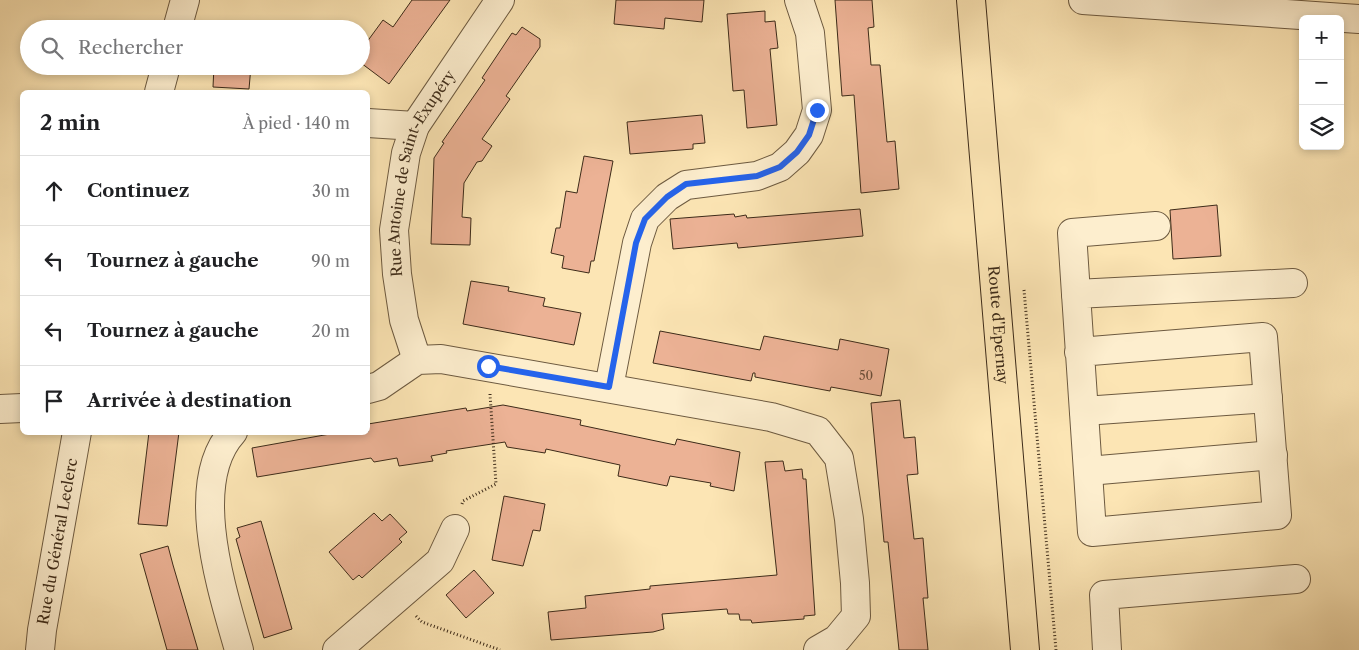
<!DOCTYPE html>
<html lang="fr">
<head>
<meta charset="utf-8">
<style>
  body { margin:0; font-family:"Libre Caslon Text",serif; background:#f2f2f2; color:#202124 }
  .controls { position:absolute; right:15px; top:15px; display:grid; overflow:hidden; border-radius:8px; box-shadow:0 2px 8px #0003 }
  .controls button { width:45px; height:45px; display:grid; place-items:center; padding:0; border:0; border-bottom:1px solid #e0e0e0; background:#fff; color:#202124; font:25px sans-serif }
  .stop { position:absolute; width:15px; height:15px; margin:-11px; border:4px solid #2563eb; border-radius:50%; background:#fff }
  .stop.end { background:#2563eb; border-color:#fff; box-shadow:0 1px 5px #0008 }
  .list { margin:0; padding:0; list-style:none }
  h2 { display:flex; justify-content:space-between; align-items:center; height:65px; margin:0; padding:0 20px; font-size:21px }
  h2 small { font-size:16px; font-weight:400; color:#757577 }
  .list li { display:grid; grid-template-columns:32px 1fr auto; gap:15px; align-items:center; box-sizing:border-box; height:70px; padding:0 20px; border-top:1px solid #e0e0e0 }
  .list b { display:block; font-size:19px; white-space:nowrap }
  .list em { font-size:16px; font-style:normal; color:#757577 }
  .icon { flex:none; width:28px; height:28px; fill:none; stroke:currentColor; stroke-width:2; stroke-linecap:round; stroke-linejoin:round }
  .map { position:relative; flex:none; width:1359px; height:650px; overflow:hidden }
  .search { position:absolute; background:#fff; box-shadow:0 2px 8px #0003; left:20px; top:20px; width:350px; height:55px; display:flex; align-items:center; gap:12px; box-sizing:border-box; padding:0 18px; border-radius:28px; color:#757577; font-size:19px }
  .panel { position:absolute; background:#fff; box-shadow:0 2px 8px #0003; left:20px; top:90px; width:350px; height:345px; border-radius:8px }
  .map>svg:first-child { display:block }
</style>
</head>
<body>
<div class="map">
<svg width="1359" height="650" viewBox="0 0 1359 650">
  <rect width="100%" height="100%" fill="#fce5b4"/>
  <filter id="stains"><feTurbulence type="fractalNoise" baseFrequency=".004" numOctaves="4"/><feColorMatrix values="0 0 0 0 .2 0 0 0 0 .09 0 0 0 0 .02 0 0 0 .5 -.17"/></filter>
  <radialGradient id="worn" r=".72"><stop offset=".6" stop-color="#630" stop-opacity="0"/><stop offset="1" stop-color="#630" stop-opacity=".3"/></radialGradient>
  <!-- building -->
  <g fill="#ecb295" stroke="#3d2b19">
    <path d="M412,0H450L389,84L361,63V50L383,20L393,27Z"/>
    <path d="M616,0H704L702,22L665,18L664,29L614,24Z"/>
    <path d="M835,0H872L874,27L868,28L871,65H880L887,142L895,141L899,189L861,193L854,95L842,96Z"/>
    <path d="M765,11V22L775,21L778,48L770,49L777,125L747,128L744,90L733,91L727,14Z"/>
    <path d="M522,27L540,39V47L506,96L510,99L482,139L492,146L482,161L477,162L464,183L462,217L471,218L470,245L431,244L434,158L444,143L442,142L485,80L482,78L512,33L516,35Z"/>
    <path d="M214,66H251L249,89L213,87Z"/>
    <path d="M702,115L705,143L693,144V149L630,154L627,122Z"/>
    <path d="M584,156L613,161L594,261H591L589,273L562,268L564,256L551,253L556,228H560L566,191L577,193Z"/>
    <path d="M1217,205L1221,256L1173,259L1170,210Z"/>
    <path d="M860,209L863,236L738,248L737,243L673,249L670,219L734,214L735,217L746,215L747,218Z"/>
    <path d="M471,281L509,287L508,291L545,298L543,306L581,313L574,345L463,324Z"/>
    <path d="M660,331L760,350L764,336L838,350L840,339L889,349L881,396L831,387L830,391L755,377V373H753L751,381L653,363Z"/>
    <path d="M900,400L904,438L915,437L918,474L907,475L914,539L923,538L928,598H923L928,650H899L888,542H884L871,403Z"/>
    <path d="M503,405L581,420L580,425L675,445L677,439L740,452L734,491L710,486L711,483L670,476L667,486L618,476L620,465L546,449L545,453L507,447L505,442L446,451L447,453L431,456L433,461L399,466L397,458L374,462L371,458L257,477L252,448L341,432H368V424L466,408L467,411Z"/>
    <path d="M149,432H179L167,526L138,524Z"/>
    <path d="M783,461L785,471L802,469L803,479H806L815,615L804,616V619L752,623L751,620H740L739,614H728L727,609L662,614L664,629L653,632L551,640L548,612L586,608L585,596L650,589V586L777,575L765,462Z"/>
    <path d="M504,496L545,504L540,531L533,530L523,566L492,560Z"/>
    <path d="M374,513L382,521L390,514L407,532L399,539L402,542L362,578L359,575L353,580L329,552Z"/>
    <path d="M261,521L292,629L264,638L236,539L240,537L237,528Z"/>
    <path d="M168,546L173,565L198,650H167L140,554Z"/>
    <path d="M474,570L494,593L466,618L446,595Z"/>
  </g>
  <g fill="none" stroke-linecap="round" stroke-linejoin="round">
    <!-- minor casing -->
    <g stroke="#6d5a40" stroke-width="30">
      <g id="minor">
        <path d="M1083,0L1359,19"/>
        <path d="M177,29L185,0"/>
        <path d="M159,92L166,66"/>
        <path d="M368,123L415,126"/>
        <path d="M1076,294L1072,233L1156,226"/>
        <path d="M1079,352L1263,337L1277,515L1092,532L1076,294L1293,283"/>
        <path id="s1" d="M417,360L404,320L397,274L394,230L406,153L415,126L500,0"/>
        <path d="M609,387L637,243L645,219L667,197L686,185L757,176L780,167L797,152L809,135L817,110L810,33L799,0"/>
        <path d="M368,389L379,386L417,360L441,359L771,417L818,431L839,458L849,519L855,583L856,616L837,639L818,650"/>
        <path d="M0,409L22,408"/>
        <path d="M1084,411L1268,398"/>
        <path d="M233,432C186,483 223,593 239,650"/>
        <path d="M1088,471L1273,455"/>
        <path id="s2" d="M40,650L42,630L77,432"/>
        <path d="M337,650L440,561L455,529"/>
        <path d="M1107,650L1104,595L1296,579"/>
      </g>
    </g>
    <!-- major casing -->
    <g stroke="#3d2b19" stroke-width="30">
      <g id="major">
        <path id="s3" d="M971,0L1025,650"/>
      </g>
    </g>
    <!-- path -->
    <g stroke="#3d2b19" stroke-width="3" stroke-dasharray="1 2.5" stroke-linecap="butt">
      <path d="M1024,290L1056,650"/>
      <path d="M462,504L463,501L496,484L490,394"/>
      <path d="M416,616L422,622L500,650"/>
    </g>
    <!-- minor -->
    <use href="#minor" stroke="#fdeece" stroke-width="28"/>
    <!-- major -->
    <use href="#major" stroke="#fce5b4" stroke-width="28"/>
  </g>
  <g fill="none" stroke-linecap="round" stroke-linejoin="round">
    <!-- route -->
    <path stroke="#2563eb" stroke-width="6" d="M488,366L609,387L636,243L645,219L667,197L686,184L757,176L780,167L797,152L809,135L817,110"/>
  </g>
  <g text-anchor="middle" stroke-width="4.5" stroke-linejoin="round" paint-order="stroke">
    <!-- number labels -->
    <g font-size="12" fill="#694d38">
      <text x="866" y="380">50</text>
    </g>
    <!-- street labels -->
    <g font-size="15" fill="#3d2b19" stroke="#fdeece">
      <text dy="5" stroke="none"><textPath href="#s1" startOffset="195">Rue Antoine de Saint-Exupéry</textPath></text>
      <text dy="5" stroke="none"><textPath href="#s3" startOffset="326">Route d'Epernay</textPath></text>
      <text dy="5" stroke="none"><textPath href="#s2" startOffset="110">Rue du Général Leclerc</textPath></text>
    </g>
  </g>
  <rect width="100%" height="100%" filter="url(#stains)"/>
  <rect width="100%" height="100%" fill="url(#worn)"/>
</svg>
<div class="controls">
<button>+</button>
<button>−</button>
<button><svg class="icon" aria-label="layers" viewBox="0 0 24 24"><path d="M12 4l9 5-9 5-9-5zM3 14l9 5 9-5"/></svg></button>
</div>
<div class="stop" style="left:488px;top:366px"></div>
<div class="stop end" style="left:817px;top:110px"></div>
<div class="search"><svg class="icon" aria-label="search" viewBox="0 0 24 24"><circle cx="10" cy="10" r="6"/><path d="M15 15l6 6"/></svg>Rechercher</div>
<section class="panel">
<h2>2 min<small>À pied · 140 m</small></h2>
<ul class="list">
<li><svg class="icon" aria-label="ahead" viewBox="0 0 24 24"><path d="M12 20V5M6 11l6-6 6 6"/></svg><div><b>Continuez</b></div><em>30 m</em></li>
<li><svg class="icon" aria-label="left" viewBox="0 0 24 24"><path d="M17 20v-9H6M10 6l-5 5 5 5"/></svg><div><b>Tournez à gauche</b></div><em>90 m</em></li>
<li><svg class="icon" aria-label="left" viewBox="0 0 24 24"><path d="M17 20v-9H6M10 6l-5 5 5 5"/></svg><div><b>Tournez à gauche</b></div><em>20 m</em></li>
<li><svg class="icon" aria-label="arrive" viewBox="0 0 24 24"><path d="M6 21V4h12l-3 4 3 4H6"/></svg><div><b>Arrivée à destination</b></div></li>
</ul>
</section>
</div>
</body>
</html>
